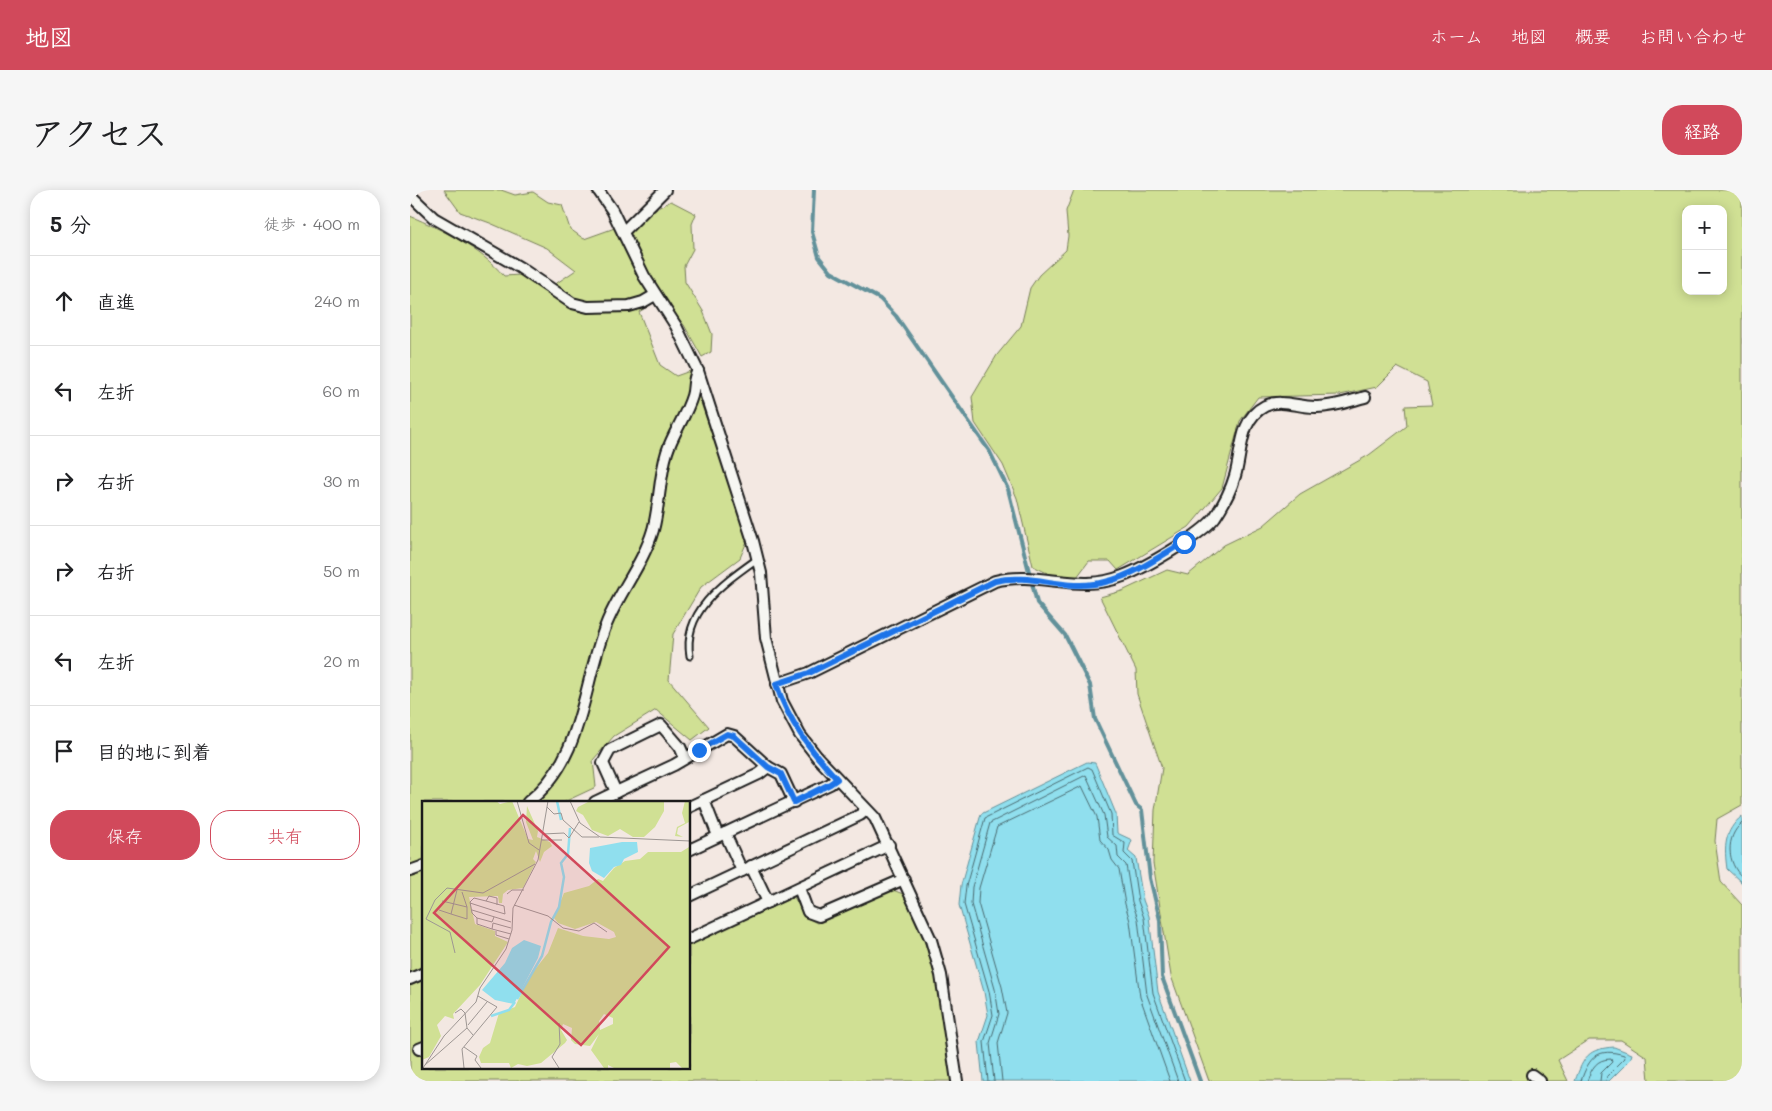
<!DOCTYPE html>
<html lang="ja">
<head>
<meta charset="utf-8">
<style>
  body { margin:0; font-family:Mali,"Klee One",sans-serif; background:#f6f6f6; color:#202124 }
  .controls { position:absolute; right:15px; top:15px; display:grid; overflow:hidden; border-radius:10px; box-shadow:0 2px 12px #0003 }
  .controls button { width:45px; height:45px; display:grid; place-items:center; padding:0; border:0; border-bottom:1px solid #e0e0e0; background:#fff; color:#202124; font:25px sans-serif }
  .stop { position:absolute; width:15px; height:15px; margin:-11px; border:4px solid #1a73e8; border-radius:50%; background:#fff }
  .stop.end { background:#1a73e8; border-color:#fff; box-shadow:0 1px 5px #0008 }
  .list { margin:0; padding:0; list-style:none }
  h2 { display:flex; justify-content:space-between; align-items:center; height:65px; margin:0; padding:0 20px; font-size:21px }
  h2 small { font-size:16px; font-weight:400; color:#757577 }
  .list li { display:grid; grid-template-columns:32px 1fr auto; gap:15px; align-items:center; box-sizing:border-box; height:90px; padding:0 20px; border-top:1px solid #e0e0e0 }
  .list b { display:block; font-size:19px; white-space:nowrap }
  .list em { font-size:16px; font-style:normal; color:#757577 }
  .actions { display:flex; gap:10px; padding:15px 20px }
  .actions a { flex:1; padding:11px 0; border:1px solid #d1495b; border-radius:20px; text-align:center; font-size:18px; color:#d1495b }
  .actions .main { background:#d1495b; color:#fff }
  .icon { flex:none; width:28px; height:28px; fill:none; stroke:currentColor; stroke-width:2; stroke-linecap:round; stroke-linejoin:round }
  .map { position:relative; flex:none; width:1332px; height:891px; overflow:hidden; border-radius:20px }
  header { display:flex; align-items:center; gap:30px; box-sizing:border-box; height:70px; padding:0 25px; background:#d1495b; color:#fff }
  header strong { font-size:24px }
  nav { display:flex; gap:28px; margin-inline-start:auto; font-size:18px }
  .intro { display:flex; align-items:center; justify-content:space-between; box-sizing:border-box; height:120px; padding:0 30px }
  h1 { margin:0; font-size:35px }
  .button { padding:12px 22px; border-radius:20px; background:#d1495b; color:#fff; font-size:18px; font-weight:700 }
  main { display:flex; gap:30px; padding:0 30px }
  aside { flex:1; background:#fff; border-radius:20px; box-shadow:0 2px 12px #0003 }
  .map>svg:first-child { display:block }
</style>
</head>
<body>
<header>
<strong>地図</strong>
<nav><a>ホーム</a><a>地図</a><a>概要</a><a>お問い合わせ</a></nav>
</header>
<div class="intro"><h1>アクセス</h1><a class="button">経路</a></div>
<main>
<aside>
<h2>5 分<small>徒歩 · 400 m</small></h2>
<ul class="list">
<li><svg class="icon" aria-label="ahead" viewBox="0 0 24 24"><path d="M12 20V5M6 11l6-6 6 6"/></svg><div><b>直進</b></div><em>240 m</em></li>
<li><svg class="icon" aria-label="left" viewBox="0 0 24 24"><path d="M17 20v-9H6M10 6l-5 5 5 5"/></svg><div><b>左折</b></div><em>60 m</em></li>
<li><svg class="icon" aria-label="right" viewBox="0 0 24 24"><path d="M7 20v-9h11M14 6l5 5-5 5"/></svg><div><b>右折</b></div><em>30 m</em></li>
<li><svg class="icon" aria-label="right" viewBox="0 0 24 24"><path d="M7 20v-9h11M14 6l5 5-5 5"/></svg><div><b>右折</b></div><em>50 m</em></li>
<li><svg class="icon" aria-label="left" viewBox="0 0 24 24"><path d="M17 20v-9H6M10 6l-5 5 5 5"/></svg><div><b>左折</b></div><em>20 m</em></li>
<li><svg class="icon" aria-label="arrive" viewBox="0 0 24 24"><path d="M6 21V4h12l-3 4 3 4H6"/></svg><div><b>目的地に到着</b></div></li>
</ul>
<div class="actions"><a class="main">保存</a><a>共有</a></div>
</aside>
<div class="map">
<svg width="1332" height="891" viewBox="0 0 1332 891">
  <rect width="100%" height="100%" fill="#f3e8e2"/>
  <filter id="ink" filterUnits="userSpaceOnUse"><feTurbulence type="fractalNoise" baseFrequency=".02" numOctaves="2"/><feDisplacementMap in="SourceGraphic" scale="10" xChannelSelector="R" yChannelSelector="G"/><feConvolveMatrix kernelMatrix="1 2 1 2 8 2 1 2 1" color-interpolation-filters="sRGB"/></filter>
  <g filter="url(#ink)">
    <!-- green -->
    <g fill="#d0e094" stroke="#767e58" fill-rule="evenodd">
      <path d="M34,0H91L105,5L123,2L138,12L152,15L160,39L174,49L202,39L231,21H242L261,11L286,24L282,34L283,59L274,76L275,92L293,121L302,144L301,162L292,167L274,135L256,115L243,113L229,122L250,175L266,186L280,181L338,349L330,368L291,397L263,444L259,490L299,537L282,550L246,520L204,546L183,570L186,597L154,612H14V877H279V754L384,707L395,727L407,733L483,700L498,706L527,787L541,891H0V26C33,40 70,58 94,86L110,85L135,101L166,80L137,58L80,33L50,22Z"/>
      <path d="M664,0H1332V615L1307,629L1305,651L1311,692L1332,715V891H1239L1237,867L1211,850H1179L1148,870L1158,891H799L761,786L743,673L745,620L752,578L727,504L726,480L690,407L712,401L757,380L778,385L814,355L853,336L890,304L959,265L997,236L995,216L1022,215L1017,192L987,177L967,197L930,205L848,207L830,231L812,298L779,337L708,380L700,371H679L667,387L639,384L623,376L607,308L593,275L565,233L562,207L587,165L611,136L620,98L629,85L656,60L658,46L656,21ZM1276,19H1313V101H1276Z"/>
    </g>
    <!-- water -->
    <g fill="#90dfee" stroke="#62919a">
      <path d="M677,572L685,573L706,624L707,643L722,650L718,661L726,668L733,710L739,726L748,802L780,891H573L569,852L578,825L574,802L549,715L551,695L571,624Z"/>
      <path d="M1332,626V693L1317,679C1314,657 1314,641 1332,626Z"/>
      <path d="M1204,857L1222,864L1220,870L1199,891H1165C1174,866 1178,859 1204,857Z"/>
    </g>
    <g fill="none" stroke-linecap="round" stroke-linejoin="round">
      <!-- shore -->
      <g stroke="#4a6a70" stroke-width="1">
        <path d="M1332,633C1315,647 1317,673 1332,687"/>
        <path d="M578,891L574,852L583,825L579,801L554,714L556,696L575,628L678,577L682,579L701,624L702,645L715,653L714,663L722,671L728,711L734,728L743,803L775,891"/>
        <path d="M584,891L580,853L589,824L585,799L561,714L562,697L580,633L676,585L694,625L697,647L707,656L708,667L716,675L722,712L728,729L737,805L768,891"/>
        <path d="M592,891L588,853L597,823L592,797L568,713L569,698L587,637L672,596L687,627L690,650L699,660L702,670L709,679L715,714L720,731L730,807L760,891"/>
        <path d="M1171,891C1179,867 1188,857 1214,865L1215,868L1197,886L1196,891"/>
        <path d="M1177,891C1182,878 1186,869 1201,869L1202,872L1191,883L1190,891"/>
      </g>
      <!-- stream -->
      <path stroke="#62919a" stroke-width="4" d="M404,0L402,42L409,67L421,82L470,109L486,126L580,262L598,299L627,413L655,445L680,495L685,529L726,615L732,620L740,688L750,730L752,787L790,891"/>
      <!-- lane casing -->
      <g stroke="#1c1c1c" stroke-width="9">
        <path id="lane" d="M280,466C272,421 315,392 347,369"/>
      </g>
      <!-- street casing -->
      <g stroke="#1c1c1c" stroke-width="14">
        <g id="street">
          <path d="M188,0L202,20L234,86L266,136L288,181L343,351L351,383L356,448L372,511L390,545L408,568L465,628L521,750L531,785L547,891"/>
          <path d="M0,5L24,28L109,77L162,113L178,117L219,116L233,112L245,105"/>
          <path d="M213,42L255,0"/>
          <path d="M367,494L399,483L585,391C629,380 668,404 713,386C734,378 792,345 805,327C813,315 821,300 825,286C832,263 829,229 855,216C871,208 890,218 907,217C924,217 940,211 955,207"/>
          <path d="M358,577L371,584L384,612"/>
          <path d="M206,602L264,575L317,544L324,546L358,577L349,584L294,610"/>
          <path d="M118,612C174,569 172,495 196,435C209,402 233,374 243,340C250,314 249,287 257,262C263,243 276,226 282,206C285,197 282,189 288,181"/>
          <path d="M185,612L206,602L193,573L200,560L251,535L270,557L275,568"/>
          <path d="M279,617L294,610L308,646"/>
          <path d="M279,660L420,594L427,589"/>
          <path d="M341,676L358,712L479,655"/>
          <path d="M0,681L14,676"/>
          <path d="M332,681L450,625L456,620"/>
          <path d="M389,698L398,722L409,726L494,689"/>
          <path d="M279,706L332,681L315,643"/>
          <path d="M279,749L358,712"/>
          <path d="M0,789L14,783"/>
          <path d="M9,859L14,857"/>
          <path d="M1122,885L1130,891"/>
        </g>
      </g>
      <!-- lane -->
      <use href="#lane" stroke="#f6f6f2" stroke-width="5"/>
      <!-- street -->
      <use href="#street" stroke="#f6f6f2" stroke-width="10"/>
    </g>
  </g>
  <g fill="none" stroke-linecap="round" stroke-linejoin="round" filter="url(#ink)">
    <!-- route -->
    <path stroke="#1a73e8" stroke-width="6" d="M289,560L317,544L324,546L358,577L371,584L384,612L420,594L427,589C400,560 379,532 366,494L399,483L585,391C619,383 651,399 684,394C716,391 747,368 774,352"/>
  </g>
  <!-- overview -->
  <g transform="translate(12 611)">
    <rect width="268" height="268" fill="#f3e8e2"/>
    <path d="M0,0H74L78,3L90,0L106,38L111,39L104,21L105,5L116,30L115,36L128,41L130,45L122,51L118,61L114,50L111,58L114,61L101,87L86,89L81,93L80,102H77L76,95L47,96L53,123L73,130V135L86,141L58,184L31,213L32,218L23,215L15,224L19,235L7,256L0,259ZM168,0H242V10L233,26L222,36H211L198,28L186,35L170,29L161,14L154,10L156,6ZM263,0H267V21L256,27L255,33L261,36L253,35L255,26L263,22L260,12ZM267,46V267H260L254,261L248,262V267H192L186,264V267H182L169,249L177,233L168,245L153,243L149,239L150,227L141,223L139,229L145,239L143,242L119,262L105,265L96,263L89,267L87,262H59L57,256L61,247L68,242L77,212L93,206L107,176L126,152L136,127L161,135L187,138L194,136L192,131L174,121L153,128L136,122L132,117L142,92L167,85L176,78L181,80L192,67L203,60L218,58L226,51H259ZM182,213L191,217V223L178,229L177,220Z" fill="#d0e094" fill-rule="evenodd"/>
    <path d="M200,41H215L216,51L202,58L199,64L192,66L182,77L170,70L167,62L168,47ZM102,139L119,145L116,157L92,203L73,199L60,189L83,162L90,147Z" fill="#90dfee"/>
    <path fill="none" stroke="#90dfee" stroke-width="2.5" d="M135,0L139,19M95,198L120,155L129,121L137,106L142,76L139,62L146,53L148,27M69,215L87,209L93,201"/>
    <path fill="none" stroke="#9d9693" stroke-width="1" d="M95,0L107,42L117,49M148,0L158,22L178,36L268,40M125,6L132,13L139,12L141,19L160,36H177M121,33L142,32L147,37L157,21M120,39H140M85,93L90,89H102M20,100L45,106L40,91M64,100L82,105L83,113L73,110M48,102L73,110M92,104L126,115L141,127L157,130L172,122L185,131M17,109L29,113L35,89M50,109L89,121M29,113L45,118V106M72,116L70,121L55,117L50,112L48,101L52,97L64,100L67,95L75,97V104M55,117V123L70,128M71,122L70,128L89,133M71,122L89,127M74,130V134L87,138M33,152L28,131L4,118L13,99L25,87L61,92L113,63M33,212L39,208L43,212L45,227L51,234M137,222L138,243L130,256L137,267M46,224L65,201M42,246L55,255L53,259L59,267M3,264L45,227M1,267L22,235L54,201L58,187L84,148L90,129L91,107L116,59L126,0M42,267L40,248L75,206L56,195"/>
    <path fill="#d1495b" fill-opacity="0.15" stroke="#d1495b" stroke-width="2.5" d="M101,14L247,146L159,244L12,112Z"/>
    <rect width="268" height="268" fill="none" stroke="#1c1c1c" stroke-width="2.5"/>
  </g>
</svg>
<div class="controls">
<button>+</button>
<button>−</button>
</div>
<div class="stop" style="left:774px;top:352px"></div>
<div class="stop end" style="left:289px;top:560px"></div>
</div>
</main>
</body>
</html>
